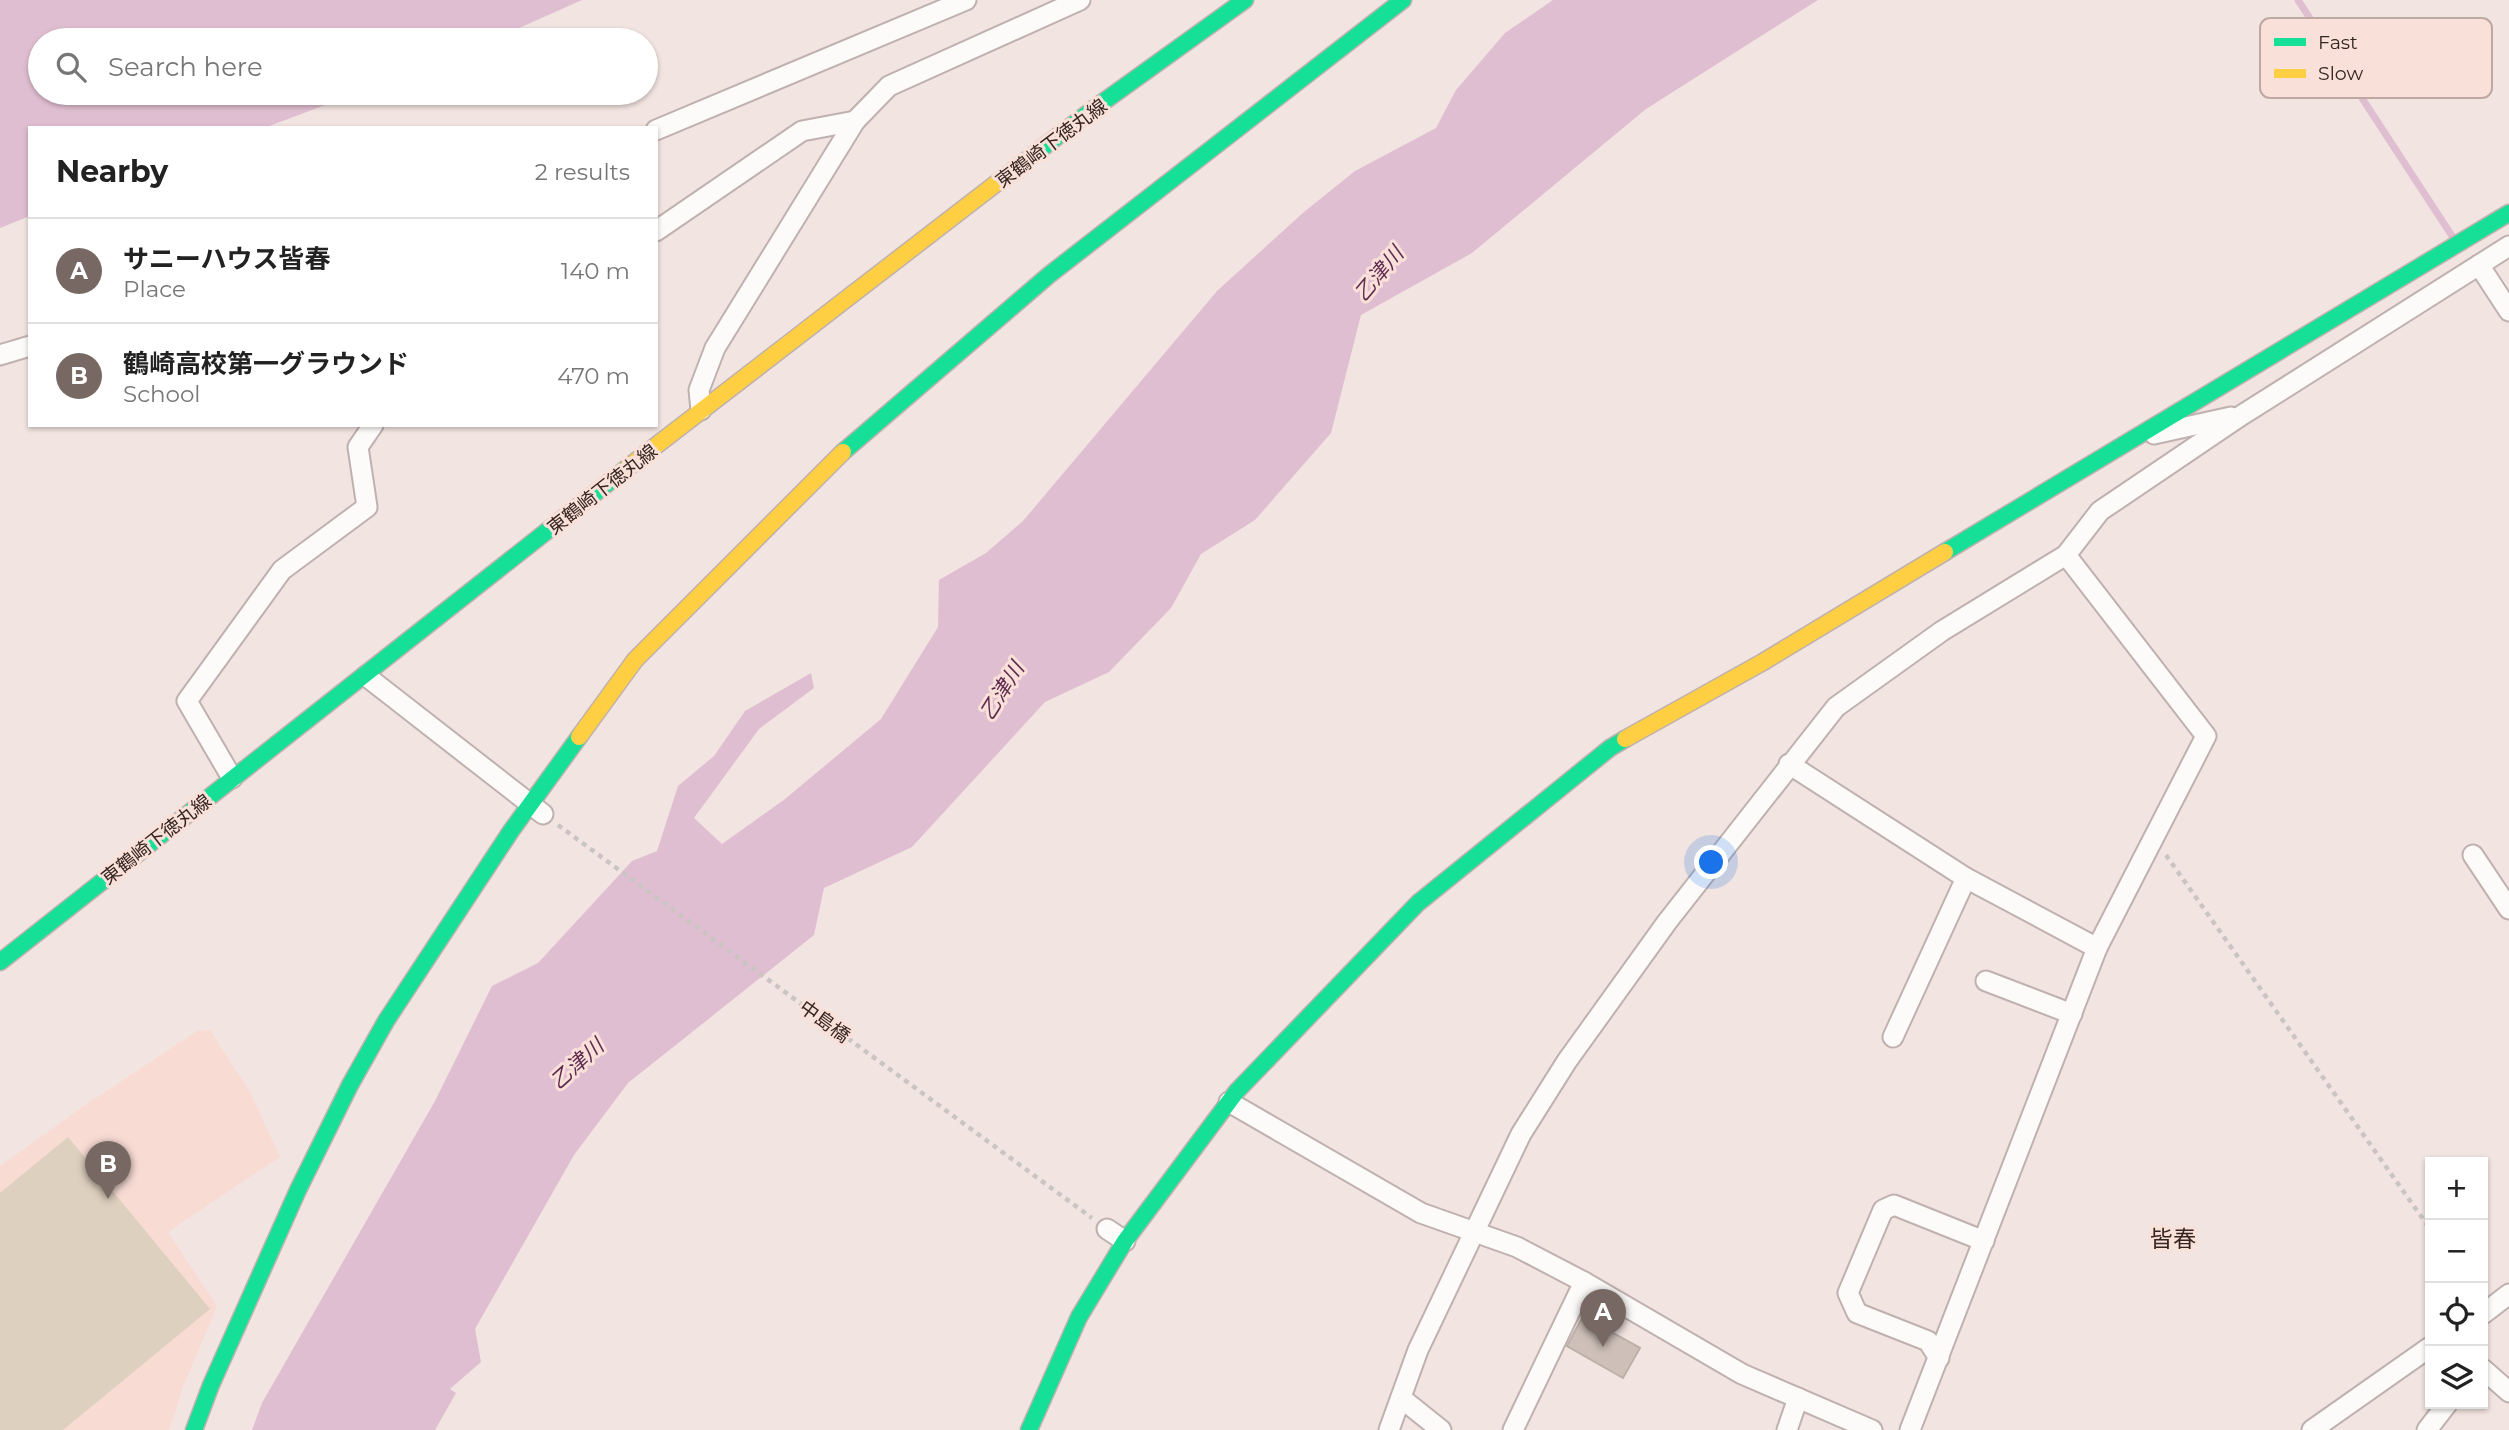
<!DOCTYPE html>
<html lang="en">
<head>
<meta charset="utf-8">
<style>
  body { margin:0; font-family:Montserrat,"Noto Sans JP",sans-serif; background:#f6f6f6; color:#222 }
  .controls { position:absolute; right:21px; bottom:21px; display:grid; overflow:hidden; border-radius:0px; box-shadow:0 2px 5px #0004 }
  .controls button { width:63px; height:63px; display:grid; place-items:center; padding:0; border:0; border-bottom:2px solid #e0e0e0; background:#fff; color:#222; font:35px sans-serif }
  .you { position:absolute; left:1712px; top:863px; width:24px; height:24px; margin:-18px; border:5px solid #fff; border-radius:50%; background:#1a73e8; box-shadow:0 0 0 10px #1a73e833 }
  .badge { display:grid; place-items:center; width:46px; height:46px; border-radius:50%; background:#776864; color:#fff; font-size:23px; font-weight:700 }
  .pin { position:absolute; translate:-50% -58px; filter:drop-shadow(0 2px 4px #0008) }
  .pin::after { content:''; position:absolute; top:37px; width:24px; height:21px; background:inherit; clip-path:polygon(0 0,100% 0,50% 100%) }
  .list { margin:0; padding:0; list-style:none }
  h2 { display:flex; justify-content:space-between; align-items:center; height:91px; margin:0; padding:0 28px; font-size:30px }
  h2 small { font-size:23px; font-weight:400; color:#767676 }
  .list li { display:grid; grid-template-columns:46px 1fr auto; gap:21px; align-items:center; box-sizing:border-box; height:105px; padding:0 28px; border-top:2px solid #e0e0e0 }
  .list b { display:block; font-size:26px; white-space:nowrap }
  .list p { margin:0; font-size:23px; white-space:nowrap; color:#767676 }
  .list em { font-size:23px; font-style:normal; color:#767676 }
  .icon { flex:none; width:38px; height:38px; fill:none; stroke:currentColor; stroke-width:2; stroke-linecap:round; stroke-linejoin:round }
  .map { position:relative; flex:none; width:2509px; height:1430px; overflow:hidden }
  .search { position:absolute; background:#fff; box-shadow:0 2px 5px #0004; left:28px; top:28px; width:630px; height:77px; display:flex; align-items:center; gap:18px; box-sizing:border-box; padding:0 24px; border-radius:38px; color:#767676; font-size:26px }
  .panel { position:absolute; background:#fff; box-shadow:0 2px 5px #0004; left:28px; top:126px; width:630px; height:301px; border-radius:0px }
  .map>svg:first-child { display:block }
</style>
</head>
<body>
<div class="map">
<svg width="2509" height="1430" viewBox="0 0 2509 1430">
  <rect width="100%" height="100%" fill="#f2e4e0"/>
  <!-- built -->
  <path fill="#f8dcd4" d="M210,1030L250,1092L280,1157L168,1232L217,1306L183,1387L169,1430H0V1166L81,1108L197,1031Z"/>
  <!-- green -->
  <path fill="#ded0be" d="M68,1137L210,1309L63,1430H0V1193Z"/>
  <!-- water -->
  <g fill="#e0bed1">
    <path d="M0,0H582L492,40H40V93H357L264,128H30V216L0,228Z"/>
    <path d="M1553,0H1818L1646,109L1472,253L1361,315L1331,433L1255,520L1201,554L1171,608L1109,672L1045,702L912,847L824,888L814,935L628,1083L574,1155L475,1329L481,1362L450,1389L456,1393L435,1430H252L262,1403L435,1101L492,986L538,963L632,861L657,851L678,786L714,756L745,711L811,673L814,688L759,729L694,818L722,844L785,799L881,719L938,627L939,580L986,553L1023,521L1217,291L1304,212L1355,171L1436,128L1456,90L1505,33Z"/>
  </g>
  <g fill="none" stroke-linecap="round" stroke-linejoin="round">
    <!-- stream -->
    <path stroke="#e0bed1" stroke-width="7" d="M2298,0L2454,239"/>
  </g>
  <!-- building -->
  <path fill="#cec0b8" stroke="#bcb0a9" stroke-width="2" d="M1583,1316L1640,1348L1623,1378L1567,1346Z"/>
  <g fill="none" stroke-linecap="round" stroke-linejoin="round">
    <!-- street casing -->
    <g stroke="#bfb1ae" stroke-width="23">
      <g id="street">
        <path d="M656,130L966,0"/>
        <path d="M656,231L802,131L855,121"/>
        <path d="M2479,265L2509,311"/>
        <path d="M0,355L30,346"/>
        <path d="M701,410L699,390L715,348L855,121L889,86L1080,0"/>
        <path d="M2154,434L2231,417"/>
        <path d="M366,676L543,814"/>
        <path d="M1789,764L1966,878L2097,948"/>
        <path d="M232,778L187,701L282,570L367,507L358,447L373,425"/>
        <path d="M2473,855L2509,909"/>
        <path d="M1986,981L2072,1014"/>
        <path d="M1893,1037L1966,878"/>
        <path d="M1229,1102L1421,1213L1517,1247L1584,1282L1742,1374L1872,1430"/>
        <path d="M1107,1229L1125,1241"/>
        <path d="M2483,1314L2509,1294"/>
        <path d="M1939,1358L1928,1341L1857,1313L1848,1293L1883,1210L1894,1205L1984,1241"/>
        <path d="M2483,1369L2509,1392"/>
        <path d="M1401,1398L1441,1430"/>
        <path d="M1389,1430L1418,1350L1521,1134L1567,1061L1667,922L1836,707L1942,631L2066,555L2100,511L2242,415L2509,246"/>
        <path d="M1513,1430L1584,1282"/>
        <path d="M1787,1430L1798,1398"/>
        <path d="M1910,1430L2097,948L2206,736L2066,555"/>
        <path d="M2312,1430L2430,1347"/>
        <path d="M2427,1430L2447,1404"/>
      </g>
    </g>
    <!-- fast casing -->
    <g stroke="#bfb1ae" stroke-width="19">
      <g id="fast">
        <path d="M1011,172L1092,110L1245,0"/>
        <path d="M843,452L1049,275L1403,0"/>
        <path d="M1945,552L2509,213"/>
        <path d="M0,962L627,468"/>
        <path d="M194,1430L211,1385L298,1190L350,1085L386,1021L511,831L579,737"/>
        <path d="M1029,1430L1079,1317L1125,1241L1237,1091L1418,903L1610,748L1625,739"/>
      </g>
    </g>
    <!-- slow casing -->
    <g stroke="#bfb1ae" stroke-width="19">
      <g id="slow">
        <path d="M627,468L1011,172"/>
        <path d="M579,737L635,660L843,452"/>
        <path d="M1625,739L1763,662L1945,552"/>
      </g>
    </g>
    <!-- path -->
    <g stroke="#cac5c3" stroke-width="4.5" stroke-dasharray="5 5" stroke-linecap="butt">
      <path d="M558,825L1092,1218"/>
      <path d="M2166,855L2430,1229"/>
    </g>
    <!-- street -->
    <use href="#street" stroke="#fdfbfa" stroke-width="19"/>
    <!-- fast -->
    <use href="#fast" stroke="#16e098" stroke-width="16"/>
    <!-- slow -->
    <use href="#slow" stroke="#ffcf43" stroke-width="16"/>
  </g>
  <g text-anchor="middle" stroke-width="6" stroke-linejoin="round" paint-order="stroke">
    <!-- street labels -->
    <g font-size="19" fill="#352521" stroke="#f9e0d9">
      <text transform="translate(1051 143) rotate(-37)" y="7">東鶴崎下徳丸線</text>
      <text transform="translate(602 489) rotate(-38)" y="7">東鶴崎下徳丸線</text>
      <text transform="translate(156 839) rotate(-38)" y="7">東鶴崎下徳丸線</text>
      <text transform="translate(825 1021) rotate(36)" y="7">中島橋</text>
    </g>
    <!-- water labels -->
    <g font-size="21" font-style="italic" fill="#5f2a50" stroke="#f9e0d9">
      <text transform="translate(1379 274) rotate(-50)" y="7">乙津川</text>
      <text transform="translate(1002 691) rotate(-58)" y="7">乙津川</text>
      <text transform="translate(577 1064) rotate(-42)" y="7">乙津川</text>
    </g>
    <!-- quarter labels -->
    <g font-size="23" fill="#352521" stroke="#f9e0d9">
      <text x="2173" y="1247">皆春</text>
    </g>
  </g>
  <!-- legend -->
  <rect x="2260" y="18" width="232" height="80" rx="10" fill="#f9e0d9" stroke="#bea8a2" stroke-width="2"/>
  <rect x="2274" y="38" width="32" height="8" fill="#16e098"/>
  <rect x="2274" y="69" width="32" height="9" fill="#ffcf43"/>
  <g font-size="19" fill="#352521">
    <text x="2318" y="49">Fast</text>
    <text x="2318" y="80">Slow</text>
  </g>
</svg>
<div class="controls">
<button>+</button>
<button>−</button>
<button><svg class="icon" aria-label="locate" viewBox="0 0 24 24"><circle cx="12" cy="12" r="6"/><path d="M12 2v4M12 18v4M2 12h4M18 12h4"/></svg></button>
<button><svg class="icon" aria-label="layers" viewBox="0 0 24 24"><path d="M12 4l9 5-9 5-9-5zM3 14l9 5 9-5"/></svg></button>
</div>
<div class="you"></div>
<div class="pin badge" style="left:1603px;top:1347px">A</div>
<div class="pin badge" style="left:108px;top:1199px">B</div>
<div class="search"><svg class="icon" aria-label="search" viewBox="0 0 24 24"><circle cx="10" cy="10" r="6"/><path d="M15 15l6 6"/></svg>Search here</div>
<section class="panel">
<h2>Nearby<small>2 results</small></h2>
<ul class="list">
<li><span class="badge">A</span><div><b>サニーハウス皆春</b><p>Place</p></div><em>140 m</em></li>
<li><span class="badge">B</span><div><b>鶴崎高校第一グラウンド</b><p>School</p></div><em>470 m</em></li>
</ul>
</section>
</div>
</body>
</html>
